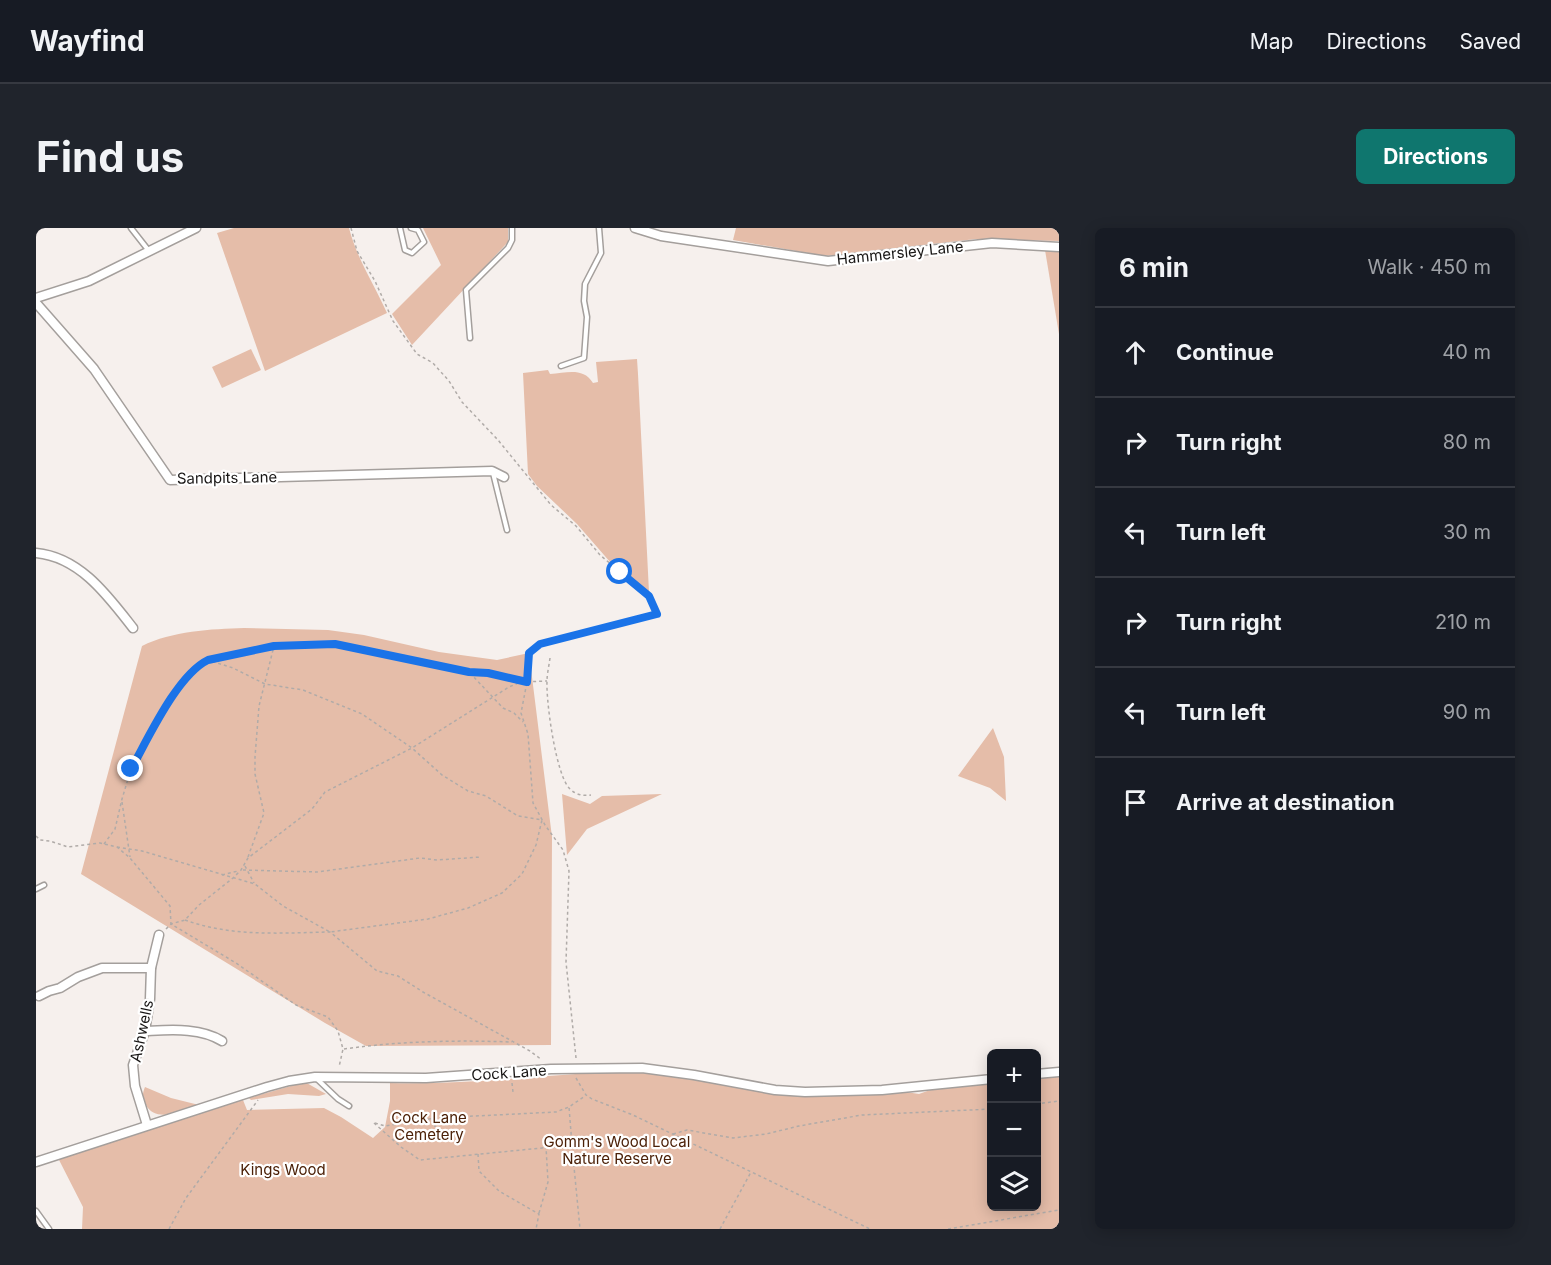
<!DOCTYPE html>
<html lang="en">
<head>
<meta charset="utf-8">
<style>
  body { margin:0; font-family:Inter,sans-serif; background:#20242c; color:#f1f3f6 }
  .controls { position:absolute; right:18px; bottom:18px; display:grid; overflow:hidden; border-radius:9px; box-shadow:0 3px 15px #0003 }
  .controls button { width:54px; height:54px; display:grid; place-items:center; padding:0; border:0; border-bottom:2px solid #363941; background:#171b24; color:#f1f3f6; font:30px sans-serif }
  .stop { position:absolute; width:18px; height:18px; margin:-14px; border:4px solid #1a73e8; border-radius:50%; background:#fff }
  .stop.end { background:#1a73e8; border-color:#fff; box-shadow:0 2px 6px #0008 }
  .list { margin:0; padding:0; list-style:none }
  h2 { display:flex; justify-content:space-between; align-items:center; height:78px; margin:0; padding:0 24px; font-size:26px }
  h2 small { font-size:20px; font-weight:400; color:#9ea1a6 }
  .list li { display:grid; grid-template-columns:39px 1fr auto; gap:18px; align-items:center; box-sizing:border-box; height:90px; padding:0 24px; border-top:2px solid #363941 }
  .list b { display:block; font-size:22px; white-space:nowrap }
  .list em { font-size:20px; font-style:normal; color:#9ea1a6 }
  .icon { flex:none; width:33px; height:33px; fill:none; stroke:currentColor; stroke-width:2; stroke-linecap:round; stroke-linejoin:round }
  .map { position:relative; flex:none; width:1023px; height:1001px; overflow:hidden; border-radius:9px }
  header { display:flex; align-items:center; gap:36px; box-sizing:border-box; height:84px; padding:0 30px; background:#171b24; border-bottom:2px solid #363941 }
  header strong { font-size:28px }
  nav { display:flex; gap:33px; margin-inline-start:auto; font-size:21px }
  .intro { display:flex; align-items:center; justify-content:space-between; box-sizing:border-box; height:144px; padding:0 36px }
  h1 { margin:0; font-size:42px }
  .button { padding:15px 27px; border-radius:9px; background:#0f766e; color:#fff; font-size:21px; font-weight:700 }
  main { display:flex; gap:36px; padding:0 36px }
  aside { flex:1; background:#171b24; border-radius:9px; box-shadow:0 3px 15px #0003 }
  .map>svg:first-child { display:block }
</style>
</head>
<body>
<header>
<strong>Wayfind</strong>
<nav><a>Map</a><a>Directions</a><a>Saved</a></nav>
</header>
<div class="intro"><h1>Find us</h1><a class="button">Directions</a></div>
<main>
<div class="map">
<svg width="1023" height="1001" viewBox="0 0 1023 1001">
  <rect width="100%" height="100%" fill="#f6f0ed"/>
  <!-- green -->
  <g fill="#e5bda9">
    <path d="M198,0H313C321,31 338,56 351,85L229,143L181,5Z"/>
    <path d="M387,0H472V14L376,117L356,86L405,37Z"/>
    <path d="M700,0H1023V13L940,11L789,28L697,12Z"/>
    <path d="M1009,22L1023,23V106Z"/>
    <path d="M215,121L225,142L186,160L176,139Z"/>
    <path d="M601,131L602,146L613,364L575,335L541,296L501,258L492,246L487,145L512,142L514,146C531,145 547,139 557,155L562,154L560,134Z"/>
    <path d="M208,400L292,402L328,407L403,424L461,432L493,425L516,609L515,817L330,818L289,795L45,646L106,418C136,403 175,401 208,400Z"/>
    <path d="M957,500L968,529L970,573L954,560L922,548Z"/>
    <path d="M526,566L554,576L566,568L626,566L551,601L531,627Z"/>
    <path d="M608,842L752,867L812,868L870,864L883,866L897,861L955,854L956,978H1000L1001,849L1023,848V1001H46L47,979L21,928L207,872L211,882L288,880L305,889L337,910L349,899L354,873V855C439,857 523,845 608,842Z"/>
    <path d="M269,854L290,866L283,868L252,866L215,872L213,870Z"/>
    <path d="M109,859L135,870L163,877C148,882 120,896 110,877C106,871 106,866 109,859Z"/>
  </g>
  <g fill="none" stroke-linecap="round" stroke-linejoin="round">
    <!-- lane casing -->
    <g stroke="#a49f9c" stroke-width="7">
      <g id="lane">
        <path d="M95,0L113,23"/>
        <path d="M364,0L369,22L376,25L388,14L382,2L375,0"/>
        <path d="M434,110L430,62L472,20L476,12V0"/>
        <path d="M525,138L548,130L551,89L548,73L549,56L565,25L563,0"/>
        <path d="M457,245L471,302"/>
        <path d="M0,661L8,657"/>
        <path d="M280,850L302,871L313,878"/>
        <path d="M0,983L13,1001"/>
      </g>
    </g>
    <!-- street casing -->
    <g stroke="#a49f9c" stroke-width="11">
      <g id="street">
        <path d="M599,0L625,8L792,33L956,15L1023,19"/>
        <path d="M0,70L53,53L160,0"/>
        <path d="M0,75L58,141L134,252L456,243L468,249"/>
        <path d="M0,325C44,329 72,368 97,400"/>
        <path d="M3,768L13,763L24,760L42,749L66,740H115"/>
        <path d="M109,803C133,802 164,799 186,813"/>
        <path d="M1000,846L1023,844"/>
        <path d="M111,897L99,858L97,837L109,803L114,771L115,740L123,707"/>
        <path d="M0,934L231,859L253,853L279,849L390,850L515,841L606,840L658,847L739,862L769,864L846,862L956,851"/>
      </g>
    </g>
    <!-- path -->
    <g stroke="#b0aba8" stroke-width="1.5" stroke-dasharray="3 3" stroke-linecap="butt">
      <path d="M315,0L321,23L339,53L357,93L381,126L397,135L413,153L426,174L462,212L515,277L540,298L564,327L613,368L621,386L504,416L493,425L491,454L485,485L492,506L497,575L509,597L527,622L533,643L530,734L540,830"/>
      <path d="M514,430C513,438 511,446 511,453C510,474 520,548 534,561C540,567 547,568 555,567"/>
      <path d="M434,445L467,480L478,485L487,494"/>
      <path d="M86,574L94,629"/>
      <path d="M0,608L4,612L14,613L32,619L64,615L81,619L94,630L134,678L135,696L200,735L260,777L292,789L302,803L307,821L303,839"/>
      <path d="M68,616L79,601L86,571L95,541L122,492L154,445L162,437L172,432L239,418L299,416L433,444L452,445L485,454"/>
      <path d="M81,619L106,623L219,656L247,678L294,704L392,691L432,680L466,665L486,646L500,617L506,592L482,588L450,568L432,563L406,547L376,520L326,486L267,462L229,456L197,440L172,432"/>
      <path d="M212,629L228,585L219,546V529L223,478L238,418"/>
      <path d="M209,638L218,655"/>
      <path d="M207,642L281,644L384,630L401,632L445,629"/>
      <path d="M186,647L202,643"/>
      <path d="M149,692C195,709 246,705 294,704L341,743L362,748L387,764L494,823L506,832"/>
      <path d="M130,701L135,696L149,692L163,677L197,650L205,642L212,630L276,581L289,564L376,520L473,459L485,454L511,453"/>
      <path d="M308,821C365,813 419,812 476,814"/>
      <path d="M540,850L550,867L556,871L597,887L834,1001"/>
      <path d="M476,855L477,864"/>
      <path d="M1000,876L1023,873"/>
      <path d="M399,890V904"/>
      <path d="M338,895L365,919L384,932L536,917L533,879L549,868"/>
      <path d="M339,895L349,898L399,890L520,884L533,879"/>
      <path d="M637,906L651,902L697,910L730,906L763,898L826,887L956,881"/>
      <path d="M536,918L544,1001"/>
      <path d="M442,926L443,943L463,963L503,986L500,1001"/>
      <path d="M503,985L512,954L510,919"/>
      <path d="M133,1001L150,970L222,872"/>
      <path d="M684,1001L715,944"/>
      <path d="M912,1001L1023,982"/>
    </g>
    <!-- lane -->
    <use href="#lane" stroke="#fff" stroke-width="4"/>
    <!-- street -->
    <use href="#street" stroke="#fff" stroke-width="8"/>
  </g>
  <g fill="none" stroke-linecap="round" stroke-linejoin="round">
    <!-- route -->
    <path stroke="#1a73e8" stroke-width="8" d="M95,541C112,511 141,447 172,432L238,418L299,416L433,444L452,445L491,454L493,425L504,416L621,386L613,368L584,344"/>
  </g>
  <g text-anchor="middle" stroke-width="4.5" stroke-linejoin="round" paint-order="stroke">
    <!-- street labels -->
    <g font-size="15" fill="#161413" stroke="#fff">
      <text transform="translate(864 25) rotate(-6)" y="5">Hammersley Lane</text>
      <text transform="translate(191 250) rotate(-1)" y="5">Sandpits Lane</text>
      <text transform="translate(106 803) rotate(-78)" y="5">Ashwells</text>
      <text transform="translate(473 845) rotate(-4)" y="5">Cock Lane</text>
    </g>
    <!-- park labels -->
    <g font-size="15" fill="#4b2007" stroke="#fff">
      <text x="393" y="895">Cock Lane<tspan x="393" dy="17">Cemetery</tspan></text>
      <text x="581" y="919">Gomm's Wood Local<tspan x="581" dy="17">Nature Reserve</tspan></text>
      <text x="247" y="947">Kings Wood</text>
    </g>
  </g>
</svg>
<div class="controls">
<button>+</button>
<button>−</button>
<button><svg class="icon" aria-label="layers" viewBox="0 0 24 24"><path d="M12 4l9 5-9 5-9-5zM3 14l9 5 9-5"/></svg></button>
</div>
<div class="stop" style="left:584px;top:344px"></div>
<div class="stop end" style="left:95px;top:541px"></div>
</div>
<aside>
<h2>6 min<small>Walk · 450 m</small></h2>
<ul class="list">
<li><svg class="icon" aria-label="ahead" viewBox="0 0 24 24"><path d="M12 20V5M6 11l6-6 6 6"/></svg><div><b>Continue</b></div><em>40 m</em></li>
<li><svg class="icon" aria-label="right" viewBox="0 0 24 24"><path d="M7 20v-9h11M14 6l5 5-5 5"/></svg><div><b>Turn right</b></div><em>80 m</em></li>
<li><svg class="icon" aria-label="left" viewBox="0 0 24 24"><path d="M17 20v-9H6M10 6l-5 5 5 5"/></svg><div><b>Turn left</b></div><em>30 m</em></li>
<li><svg class="icon" aria-label="right" viewBox="0 0 24 24"><path d="M7 20v-9h11M14 6l5 5-5 5"/></svg><div><b>Turn right</b></div><em>210 m</em></li>
<li><svg class="icon" aria-label="left" viewBox="0 0 24 24"><path d="M17 20v-9H6M10 6l-5 5 5 5"/></svg><div><b>Turn left</b></div><em>90 m</em></li>
<li><svg class="icon" aria-label="arrive" viewBox="0 0 24 24"><path d="M6 21V4h12l-3 4 3 4H6"/></svg><div><b>Arrive at destination</b></div></li>
</ul>
</aside>
</main>
</body>
</html>
